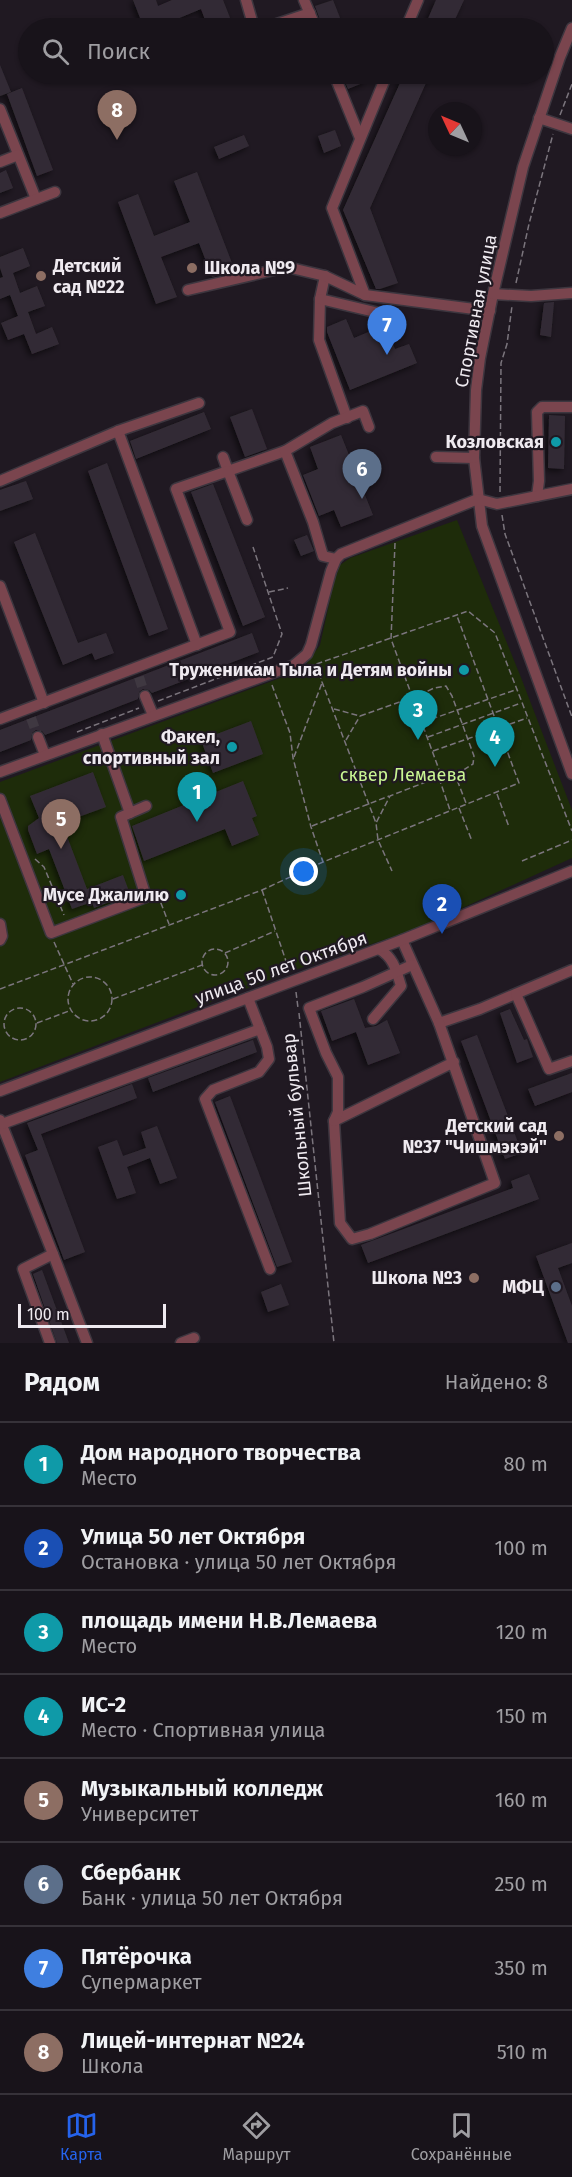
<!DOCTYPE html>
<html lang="ru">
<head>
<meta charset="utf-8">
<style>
  body { margin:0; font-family:"Fira Sans",sans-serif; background:#252027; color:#f1f3f6 }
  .compass { position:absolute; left:428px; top:102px; width:54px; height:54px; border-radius:50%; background:#18131a; box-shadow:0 2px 4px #0004; rotate:314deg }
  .scale { position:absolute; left:18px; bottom:15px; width:148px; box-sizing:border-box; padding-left:6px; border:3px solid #efeaf0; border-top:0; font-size:16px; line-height:21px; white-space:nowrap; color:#efeaf0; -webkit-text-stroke:4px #201922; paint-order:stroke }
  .you { position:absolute; left:304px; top:872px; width:21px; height:21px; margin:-15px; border:4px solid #fff; border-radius:50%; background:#1a73e8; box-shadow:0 0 0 9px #1a73e833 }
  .badge { display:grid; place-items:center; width:39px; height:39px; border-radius:50%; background:#2563eb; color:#fff; font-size:20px; font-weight:700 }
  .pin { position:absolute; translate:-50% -50px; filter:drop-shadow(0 2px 3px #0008) }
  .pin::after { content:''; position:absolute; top:32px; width:21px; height:18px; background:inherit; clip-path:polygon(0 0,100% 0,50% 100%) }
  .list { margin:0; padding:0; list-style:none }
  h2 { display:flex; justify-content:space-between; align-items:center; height:78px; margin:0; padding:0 24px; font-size:26px }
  h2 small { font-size:20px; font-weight:400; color:#9f9ea2 }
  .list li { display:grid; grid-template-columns:39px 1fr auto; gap:18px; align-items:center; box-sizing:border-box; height:84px; padding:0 24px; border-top:2px solid #363239 }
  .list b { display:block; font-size:22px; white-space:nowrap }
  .list p { margin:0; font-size:20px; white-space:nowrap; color:#9f9ea2 }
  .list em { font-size:20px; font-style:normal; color:#9f9ea2 }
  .icon { flex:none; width:33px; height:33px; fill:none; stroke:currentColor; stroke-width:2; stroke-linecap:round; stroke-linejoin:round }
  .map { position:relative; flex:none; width:572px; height:1343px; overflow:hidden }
  .search { position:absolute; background:#18131a; box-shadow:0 2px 4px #0004; left:18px; right:18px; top:18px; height:66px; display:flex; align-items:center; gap:15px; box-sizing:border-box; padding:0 21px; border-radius:33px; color:#9f9ea2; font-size:22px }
  .sheet { height:750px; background:#18131a }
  nav { display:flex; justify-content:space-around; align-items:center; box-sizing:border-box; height:84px; border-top:2px solid #363239; background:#18131a; font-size:16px; color:#9f9ea2 }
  nav a { display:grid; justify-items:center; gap:3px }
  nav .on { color:#2563eb }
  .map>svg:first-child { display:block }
</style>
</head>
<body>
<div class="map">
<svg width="572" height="1343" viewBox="0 0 572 1343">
  <defs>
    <filter id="shadow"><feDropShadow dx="-2.5" dy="2.5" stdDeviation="3" flood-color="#0009"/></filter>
  </defs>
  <rect width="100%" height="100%" fill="#201922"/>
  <!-- green -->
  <path fill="#1e2c0a" d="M457,520L520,675L572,810V858L416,929L298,969L0,1082V782L302,670L320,645L334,582L340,565L350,558Z"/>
  <!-- building -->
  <g fill="#332c35" filter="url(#shadow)">
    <path d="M133,0H156L158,6L172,0H223L234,28H208L201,9L165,24L167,28H144Z"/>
    <path d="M333,0L344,28H323L315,6Z"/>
    <path d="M436,0H464L451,28H424Z"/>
    <path d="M0,65L11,92L0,96Z"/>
    <path d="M342,74H361L365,82L348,89Z"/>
    <path d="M404,74H430L370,208L398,283L380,289H376L343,210Z"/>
    <path d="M22,88L53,170L37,176L7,94Z"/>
    <path d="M335,130L341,146L324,153L318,136Z"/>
    <path d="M244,135L249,146L219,159L214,147Z"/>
    <path d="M6,170L13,188L0,193V173Z"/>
    <path d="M197,172L235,271L212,277L199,243L161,257L177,297L156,304L118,202L138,194L154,236L190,222L174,181Z"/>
    <path d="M23,248L30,266L13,273L20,293L37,286L45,306L28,312L36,334L52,327L59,344L32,354L24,334L8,340L1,323L18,316L10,295L0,299V278L3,277L0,268V257Z"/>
    <path d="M554,302L551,337L540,335L544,303Z"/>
    <path d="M346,319L354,338L385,325L395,349L409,344L417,363L350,390L327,332V327Z"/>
    <path d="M252,409L267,449L245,457L230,417Z"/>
    <path d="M204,412L211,429L136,459L130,441Z"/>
    <path d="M549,415L565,416L564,469L548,468Z"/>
    <path d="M341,435L373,515L341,527L334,510L319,516L303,475L318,469L310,447Z"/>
    <path d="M107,463L168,629L149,636L88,471Z"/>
    <path d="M26,481L33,499L0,511V490Z"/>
    <path d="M213,484L265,617L243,626L191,492Z"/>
    <path d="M35,533L78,643L106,633L114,653L95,660L92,653L63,665L14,542Z"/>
    <path d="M307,535L314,551L301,556L294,540Z"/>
    <path d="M252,633L259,652L152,693L149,690L143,689L139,692L138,699L45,735L42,731L36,730L32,733L31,740L0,752V730Z"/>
    <path d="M251,721L263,754L213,773L201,740Z"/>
    <path d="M93,772L106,807L62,823L87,889L123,875L130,894L94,908L92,902L72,909L49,849L37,854L28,830V826L39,818L30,796Z"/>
    <path d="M243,781L257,816L252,818L259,835L232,846L225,829L144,861L132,826Z"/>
    <path d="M354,999L365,1028L376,1026L387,1020L400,1053L368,1065L356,1032L332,1041L321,1011Z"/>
    <path d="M510,1009L524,1040L527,1039L533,1057L517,1063L500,1013Z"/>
    <path d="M477,1035L522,1153L505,1159L461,1041Z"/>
    <path d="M253,1040L257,1052L153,1092L148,1078Z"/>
    <path d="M572,1073V1092L535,1106L528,1089Z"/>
    <path d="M132,1084L137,1098L41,1134L85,1252L64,1260L25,1155L38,1150L27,1123Z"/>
    <path d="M230,1096L292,1262L277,1267L215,1102Z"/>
    <path d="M157,1126L177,1178L160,1184L150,1158L127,1167L136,1193L117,1199L98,1147L117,1140L123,1156L146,1148L141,1132Z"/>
    <path d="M529,1174L539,1199L368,1263L361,1245L513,1188L511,1181Z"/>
    <path d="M572,1243V1263L558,1268L572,1306V1343H568L536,1256Z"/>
    <path d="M42,1270L69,1343H57L33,1274Z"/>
    <path d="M281,1284L289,1305L268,1312L261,1292Z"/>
  </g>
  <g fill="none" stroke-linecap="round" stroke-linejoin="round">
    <!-- minor-tunnel -->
    <g stroke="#3f3841" stroke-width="10" stroke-dasharray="10 5" stroke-linecap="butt">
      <path d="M139,677L145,696"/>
      <path d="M31,718L38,737"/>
    </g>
    <!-- minor casing -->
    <g stroke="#3d363f" stroke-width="13">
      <g id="minor">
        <path d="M246,0L254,28"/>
        <path d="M304,0L316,28"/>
        <path d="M265,28L310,13"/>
        <path d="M406,28L418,0"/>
        <path d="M572,28L560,57L523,167L493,294L480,358L476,390L474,458L482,526L572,774"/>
        <path d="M334,74L360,138"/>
        <path d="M387,74L332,208L365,295L490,311"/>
        <path d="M0,109L36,199"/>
        <path d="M539,118L572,129"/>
        <path d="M0,162L18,155"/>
        <path d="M0,213L55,192"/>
        <path d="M325,276L320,299L319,340L347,418"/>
        <path d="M188,290L287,267L325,276L365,295"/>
        <path d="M493,294L531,296L572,293"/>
        <path d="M320,299L396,317"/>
        <path d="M118,431L197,645"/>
        <path d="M223,457L228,471L285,451"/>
        <path d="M436,457L474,458"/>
        <path d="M0,481L118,431L199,403"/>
        <path d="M537,496L539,481L537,412L542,407H572"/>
        <path d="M336,559L323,556L313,522L285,451L332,423L363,411L369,427"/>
        <path d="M0,586L44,703"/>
        <path d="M145,696L153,715"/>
        <path d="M0,719L230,632L176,489L228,471L247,520"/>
        <path d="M102,734L130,813L146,806"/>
        <path d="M38,737L45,755"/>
        <path d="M0,772L294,665L307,654L311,645L331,571L336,559L341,554L478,499L497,504L572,489"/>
        <path d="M0,799L51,933L146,897L121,817L130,813"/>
        <path d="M0,924L2,936L0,940"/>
        <path d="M402,940L439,1023L480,1009L572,970"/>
        <path d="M516,994L549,1069L572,1061"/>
        <path d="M248,998L267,1047L269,1059L259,1072L213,1090L205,1099L270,1269"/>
        <path d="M373,1019L401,986C396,970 394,958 379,949"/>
        <path d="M439,1023L495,1183L370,1234L352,1239L340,1223L334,1121L454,1062"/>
        <path d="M0,1091L402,940L572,871"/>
        <path d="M0,1120L53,1254L23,1269L50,1343"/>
        <path d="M334,1121L338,1112V1077L326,1053L309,1008L363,987L412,965"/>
        <path d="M2,1124L260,1029"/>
        <path d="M53,1254L87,1343"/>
        <path d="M181,1343L194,1338"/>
      </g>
    </g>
    <!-- path -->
    <g stroke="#7b757d" stroke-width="1.5" stroke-dasharray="6 3" stroke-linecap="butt">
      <path d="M560,115L572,84"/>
      <path d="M516,283L529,224L553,134"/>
      <path d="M500,492L501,363L507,344L512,306"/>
      <path d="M502,515L505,534L572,717"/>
      <path d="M395,543L391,639L441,775"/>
      <path d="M269,592L288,588"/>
      <path d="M317,664L322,682L376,823L378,840L392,871"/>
      <path d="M308,667L468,611L495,633L572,831"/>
      <path d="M272,685L290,733L293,758L311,827L323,862"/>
      <path d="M158,701L273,657L282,634L253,547"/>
      <path d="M334,709L360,716L422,694L434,688L446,686L452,696L474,756L473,764L462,771H454L390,796L376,823"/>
      <path d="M423,722L515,690"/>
      <path d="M77,732L139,708"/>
      <path d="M428,737L521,703"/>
      <path d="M346,740L360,716"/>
      <path d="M433,751L527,718"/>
      <path d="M294,757L322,683"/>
      <path d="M454,772L466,803"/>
      <path d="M439,778L450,810"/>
      <path d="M497,794L509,827"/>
      <path d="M459,808L472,841"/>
      <path d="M312,826L389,796"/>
      <path d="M35,859L44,867L64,915"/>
      <path d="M522,861L572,840"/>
      <path d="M262,890L289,970"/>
      <path d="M155,898H159L169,924"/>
      <path d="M54,942L73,984"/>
      <circle cx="215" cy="962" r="13"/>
      <path d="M225,953L275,931"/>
      <circle cx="90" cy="999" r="22"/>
      <path d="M0,989L262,890L323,862L519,783L457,616"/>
      <path d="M296,992L298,1008"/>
      <path d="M113,999L202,965"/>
      <circle cx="20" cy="1024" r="16"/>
      <path d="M299,1013L334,1343"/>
      <path d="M37,1023L69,1011"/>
    </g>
    <!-- minor -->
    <use href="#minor" stroke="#7a454e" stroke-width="10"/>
  </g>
  <!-- markers -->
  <g fill="#8d6e63" stroke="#201922" stroke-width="2">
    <circle cx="192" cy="268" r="6"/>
    <circle cx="41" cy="276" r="6"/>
    <circle cx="559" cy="1136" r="6"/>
    <circle cx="474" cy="1278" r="6"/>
  </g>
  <g fill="#0f9aa8" stroke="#201922" stroke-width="2">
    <circle cx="556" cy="442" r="6"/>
    <circle cx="464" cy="670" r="6"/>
    <circle cx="232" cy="747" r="6"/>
    <circle cx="181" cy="895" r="6"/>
  </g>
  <circle fill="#5c6f8a" stroke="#201922" stroke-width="2" cx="556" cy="1287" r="6"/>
  <g text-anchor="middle" stroke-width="4.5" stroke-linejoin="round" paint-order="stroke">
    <!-- poi labels -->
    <g font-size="18" font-weight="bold" fill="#efeaf0" stroke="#201922" text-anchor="end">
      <text x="53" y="272" text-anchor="start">Детский<tspan x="53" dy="21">сад №22</tspan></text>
      <text x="204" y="274" text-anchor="start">Школа №9</text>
      <text x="544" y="448">Козловская</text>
      <text x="452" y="676">Труженикам Тыла и Детям войны</text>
      <text x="220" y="743">Факел,<tspan x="220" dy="21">спортивный зал</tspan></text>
      <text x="169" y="901">Мусе Джалилю</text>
      <text x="547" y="1132">Детский сад<tspan x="547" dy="21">№37 "Чишмэкэй"</tspan></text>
      <text x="462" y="1284">Школа №3</text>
      <text x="544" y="1293">МФЦ</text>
    </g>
    <!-- street labels -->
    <g font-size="18" fill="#efeaf0" stroke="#201922">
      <text transform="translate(476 311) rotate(-79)" y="6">Спортивная улица</text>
      <text transform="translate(281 968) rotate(-20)" y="6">улица 50 лет Октября</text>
      <text transform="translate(297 1115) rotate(-96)" y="6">Школьный бульвар</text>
    </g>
    <!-- park labels -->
    <g font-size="18" fill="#c9f593" stroke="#201922">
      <text x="403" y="781">сквер Лемаева</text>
    </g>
  </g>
</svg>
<svg class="compass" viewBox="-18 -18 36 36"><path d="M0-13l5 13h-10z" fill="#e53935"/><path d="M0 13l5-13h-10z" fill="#9f9ea2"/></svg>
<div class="scale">100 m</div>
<div class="you"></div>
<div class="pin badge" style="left:197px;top:822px;background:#0f9aa8">1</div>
<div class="pin badge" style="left:442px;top:934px;background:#1a4fb4">2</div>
<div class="pin badge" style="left:418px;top:740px;background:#0f9aa8">3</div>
<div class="pin badge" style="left:495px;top:767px;background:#0f9aa8">4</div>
<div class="pin badge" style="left:61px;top:849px;background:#8d6e63">5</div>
<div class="pin badge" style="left:362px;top:499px;background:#5c6f8a">6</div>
<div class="pin badge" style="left:387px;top:355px;background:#3f7fe0">7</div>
<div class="pin badge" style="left:117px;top:140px;background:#8d6e63">8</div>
<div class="search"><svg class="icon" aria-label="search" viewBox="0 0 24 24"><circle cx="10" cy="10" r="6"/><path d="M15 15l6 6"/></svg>Поиск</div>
</div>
<section class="sheet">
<h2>Рядом<small>Найдено: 8</small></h2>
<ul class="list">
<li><span class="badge" style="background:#0f9aa8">1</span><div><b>Дом народного творчества</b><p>Место</p></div><em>80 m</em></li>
<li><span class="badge" style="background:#1a4fb4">2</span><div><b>Улица 50 лет Октября</b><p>Остановка · улица 50 лет Октября</p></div><em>100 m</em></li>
<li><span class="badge" style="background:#0f9aa8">3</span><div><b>площадь имени Н.В.Лемаева</b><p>Место</p></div><em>120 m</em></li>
<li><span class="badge" style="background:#0f9aa8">4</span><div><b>ИС-2</b><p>Место · Спортивная улица</p></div><em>150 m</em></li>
<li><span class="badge" style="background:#8d6e63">5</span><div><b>Музыкальный колледж</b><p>Университет</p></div><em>160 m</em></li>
<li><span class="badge" style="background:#5c6f8a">6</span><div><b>Сбербанк</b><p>Банк · улица 50 лет Октября</p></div><em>250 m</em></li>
<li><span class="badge" style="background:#3f7fe0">7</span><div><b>Пятёрочка</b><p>Супермаркет</p></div><em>350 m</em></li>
<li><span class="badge" style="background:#8d6e63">8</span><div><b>Лицей-интернат №24</b><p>Школа</p></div><em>510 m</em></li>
</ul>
</section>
<nav>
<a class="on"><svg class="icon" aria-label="map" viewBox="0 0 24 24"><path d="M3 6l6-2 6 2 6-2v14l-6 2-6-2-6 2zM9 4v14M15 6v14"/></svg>Карта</a>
<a><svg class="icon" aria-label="directions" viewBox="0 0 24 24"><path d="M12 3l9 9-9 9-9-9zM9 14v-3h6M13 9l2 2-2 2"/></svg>Маршрут</a>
<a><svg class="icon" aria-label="saved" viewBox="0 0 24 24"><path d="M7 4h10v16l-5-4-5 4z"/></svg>Сохранённые</a>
</nav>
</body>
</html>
